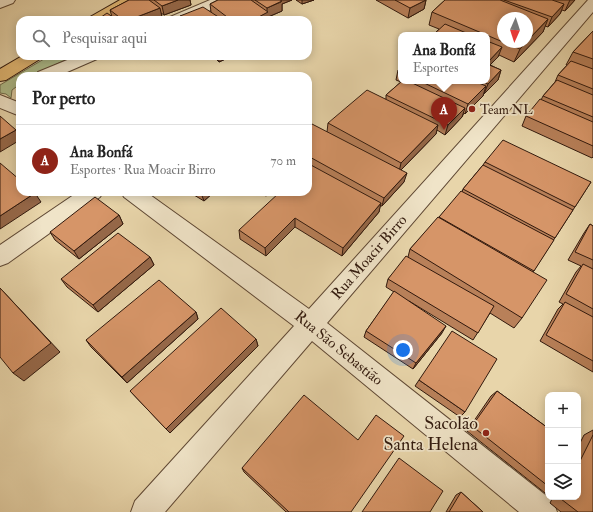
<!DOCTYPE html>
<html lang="pt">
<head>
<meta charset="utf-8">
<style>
  body { margin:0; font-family:"IM FELL Double Pica",serif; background:#f2f2f2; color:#222 }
  .controls { position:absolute; right:12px; bottom:12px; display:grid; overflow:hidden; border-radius:8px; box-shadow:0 2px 10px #0003 }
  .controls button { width:36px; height:36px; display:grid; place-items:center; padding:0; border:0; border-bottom:1px solid #e0e0e0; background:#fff; color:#222; font:20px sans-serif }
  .compass { position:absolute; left:497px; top:12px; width:36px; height:36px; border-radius:50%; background:#fff; box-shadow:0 2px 10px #0003; rotate:183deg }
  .you { position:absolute; left:403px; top:350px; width:14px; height:14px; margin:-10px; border:3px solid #fff; border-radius:50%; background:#1a73e8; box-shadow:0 0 0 6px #1a73e833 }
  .badge { display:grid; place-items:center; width:26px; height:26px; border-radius:50%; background:#8f2418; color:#fff; font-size:13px; font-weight:700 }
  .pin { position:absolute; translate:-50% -33px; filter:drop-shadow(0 1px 2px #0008) }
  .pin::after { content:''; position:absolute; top:21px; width:14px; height:12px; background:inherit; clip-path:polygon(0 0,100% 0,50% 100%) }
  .popup { position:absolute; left:398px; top:32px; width:92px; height:52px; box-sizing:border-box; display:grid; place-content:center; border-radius:8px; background:#fff; filter:drop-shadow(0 1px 3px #0005); font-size:13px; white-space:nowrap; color:#767676 }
  .popup b { font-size:15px; color:#222 }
  .popup::after { content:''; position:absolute; left:50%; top:100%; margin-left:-8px; border:8px solid transparent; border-top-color:#fff }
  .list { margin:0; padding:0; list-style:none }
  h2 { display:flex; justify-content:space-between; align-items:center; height:52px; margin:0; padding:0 16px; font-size:17px }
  h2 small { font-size:13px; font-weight:400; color:#767676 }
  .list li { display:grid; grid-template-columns:26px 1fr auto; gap:12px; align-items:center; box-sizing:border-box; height:72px; padding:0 16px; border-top:1px solid #e0e0e0 }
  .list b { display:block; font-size:15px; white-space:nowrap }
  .list p { margin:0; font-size:13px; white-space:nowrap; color:#767676 }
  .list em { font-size:13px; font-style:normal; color:#767676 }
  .icon { flex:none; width:22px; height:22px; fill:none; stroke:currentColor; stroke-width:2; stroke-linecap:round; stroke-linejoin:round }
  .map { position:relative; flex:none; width:593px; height:512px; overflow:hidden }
  .search { position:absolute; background:#fff; box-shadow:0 2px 10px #0003; left:16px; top:16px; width:296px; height:44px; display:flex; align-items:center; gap:10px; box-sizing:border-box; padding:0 14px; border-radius:12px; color:#767676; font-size:15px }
  .panel { position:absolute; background:#fff; box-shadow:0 2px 10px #0003; left:16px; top:72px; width:296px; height:124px; border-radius:12px }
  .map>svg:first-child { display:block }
</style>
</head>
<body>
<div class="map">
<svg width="593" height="512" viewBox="0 0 593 512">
  <rect width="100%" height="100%" fill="#e8d5aa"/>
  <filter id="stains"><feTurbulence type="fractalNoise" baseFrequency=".005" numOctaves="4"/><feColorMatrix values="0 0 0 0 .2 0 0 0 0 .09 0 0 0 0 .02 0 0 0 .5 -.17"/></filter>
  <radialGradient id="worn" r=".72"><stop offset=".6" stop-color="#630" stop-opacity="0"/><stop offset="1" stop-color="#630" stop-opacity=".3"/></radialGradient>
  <!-- green -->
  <path fill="#b0be8c" stroke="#706c4c" d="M49,56H74L31,76H20V84L12,90L11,98L6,94L0,93V85Z"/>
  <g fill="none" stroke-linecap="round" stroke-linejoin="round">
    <!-- minor casing -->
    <g stroke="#5f4834" stroke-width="2">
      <g id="minor">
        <path d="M0,0H15L13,3L0,8Z"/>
        <path d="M210,0H229L227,3L188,20H168L170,17Z"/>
        <path d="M588,0H593V12L327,323L553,501L557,512H519L312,341L165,512H131L135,501L294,326L124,197L121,192H146L309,309Z"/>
        <path d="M77,56H99L97,59L58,76H36L38,72Z"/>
        <path d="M0,95L20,103V116L0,108Z"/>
        <path d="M78,192H103L100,197L8,263L0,266V245Z"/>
      </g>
    </g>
    <!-- major casing -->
    <g stroke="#31190d" stroke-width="2">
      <g id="major">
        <path d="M120,0H137L135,3L106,20H88L90,17Z"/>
        <path d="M22,56H42L40,59L6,80L0,81V69Z"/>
      </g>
    </g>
    <!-- minor -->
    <use href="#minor" fill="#f0e4c8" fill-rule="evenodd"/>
    <!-- major -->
    <use href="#major" fill="#e4ba75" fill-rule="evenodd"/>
  </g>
  <!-- wall -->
  <g fill="#b88059" stroke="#31190d">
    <path d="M129,0H190L191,5L164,15L161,13L162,17L155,20H97L112,17L110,10Z"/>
    <path d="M218,0H292L282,4V11L268,17V20H181L180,16L211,12L210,4Z"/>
    <path d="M296,0H314L302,4Z"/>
    <path d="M376,0H426L424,9L408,18Z"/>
    <path d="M445,0H575L565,11L562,10L560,14L548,27L545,26L543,32L514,62L499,55L498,57L490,65L501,70L498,80L484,94V93L483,96L465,114L464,113L462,117L445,135L437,130L436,134L401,170L404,182L382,206H380L379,212L342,256L295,227L266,256L240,239L239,230L308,192V128L327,132L328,123L386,99V95L401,82L396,80L398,70L401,68V81H487V35H433L439,29L429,25L432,12Z"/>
    <path d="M593,31V157L592,158L522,126L526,116L541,100L543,96L555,82L558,75L567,65H566L573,52Z"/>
    <path d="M213,56H232L219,62Z"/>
    <path d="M485,162L591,182L533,272L522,318L514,328L490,313L473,340L409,301L442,333L413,369L364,337L366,331L394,292L386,287L388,279L408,257L410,249L462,192L463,189L483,165Z"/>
    <path d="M189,192H214L204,201Z"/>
    <path d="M258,192H271L266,196Z"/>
    <path d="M119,215L123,224L79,259L55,240L50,232Z"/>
    <path d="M590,224L593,226V372L540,341L558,309L563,304L559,302L576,272L581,266L568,260L584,233Z"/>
    <path d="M150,257L154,265L98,312L67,287L61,279Z"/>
    <path d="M196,312L198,319L127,383L91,347L86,340Z"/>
    <path d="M256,339L258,346L170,433L130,391Z"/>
    <path d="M419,380L465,412L460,417L415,386Z"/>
    <path d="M497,391L548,428V492L545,493L467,431L491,396Z"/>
    <path d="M593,430V512H561L550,503L553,497H578V447L584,435Z"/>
    <path d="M242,468L351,512H286L244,472Z"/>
    <path d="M461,492L483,512H446L456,495Z"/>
  </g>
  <!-- shaded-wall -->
  <g fill="#966849" stroke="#31190d">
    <path d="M178,0H190L191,5L164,15L162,6Z"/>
    <path d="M281,0H292L282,4V11L268,17V20H253L267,12V8L281,2Z"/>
    <path d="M302,0H314L302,4Z"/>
    <path d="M426,0L424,9L408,18L410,8Z"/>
    <path d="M570,0H575L565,11L569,2Z"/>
    <path d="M564,4L560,14L548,27L552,17Z"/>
    <path d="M160,8L162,17L155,20H129Z"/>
    <path d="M548,19L543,32L514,62L520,49Z"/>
    <path d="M502,47L498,57L487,68V64L488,62Z"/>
    <path d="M218,56H232L219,62Z"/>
    <path d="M501,70L498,80L484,94L488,84Z"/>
    <path d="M486,86L483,96L465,114L468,104Z"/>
    <path d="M465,108L462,117L445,135L448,125Z"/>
    <path d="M438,125L436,134L399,172L401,163Z"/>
    <path d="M16,130L20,137V140L0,152V139Z"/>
    <path d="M407,173L404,182L382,206L384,198Z"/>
    <path d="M202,192H214L204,201L201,193Z"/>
    <path d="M266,192H271L266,196Z"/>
    <path d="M35,193L41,202L0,229V216Z"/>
    <path d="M381,203L379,212L342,256L343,248Z"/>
    <path d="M119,215L123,224L79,259L74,251Z"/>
    <path d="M295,218V227L266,256L265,248Z"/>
    <path d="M150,257L154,265L98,312L93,305Z"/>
    <path d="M0,288L60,352L24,381L13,373Z"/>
    <path d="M196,312L198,319L127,383L122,377Z"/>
    <path d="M446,326L442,333L413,369L416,363Z"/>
    <path d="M256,339L258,346L170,433L166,429Z"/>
  </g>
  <!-- building -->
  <g fill="#d69568" stroke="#31190d">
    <path d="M129,0H149L160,8L129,20H123L110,10Z"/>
    <path d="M154,0H178L162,6Z"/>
    <path d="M218,0H251L268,12L253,20H231L210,4Z"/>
    <path d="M255,0H280L282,1L267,8Z"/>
    <path d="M395,0H426L410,8Z"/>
    <path d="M445,0H500L548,19L527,41V18H503V42L432,12Z"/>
    <path d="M504,0H552L564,4L552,17Z"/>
    <path d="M203,7L223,20H184L180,16Z"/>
    <path d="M107,13L117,20H97Z"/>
    <path d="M176,18L178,20H171Z"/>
    <path d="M445,24L471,35H433Z"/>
    <path d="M593,31V59L573,52Z"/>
    <path d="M487,41L502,47L488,62L487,61Z"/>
    <path d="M503,42H526L520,49Z"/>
    <path d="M571,61L593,69V89L558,75Z"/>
    <path d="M487,64L501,70L488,84L480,81H487Z"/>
    <path d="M401,68V72L398,70Z"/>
    <path d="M557,80L593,95V117L543,96Z"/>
    <path d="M402,81H408L465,108L448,125L386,95Z"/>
    <path d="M420,81H474L486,86L468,104Z"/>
    <path d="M367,90L438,125L401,163L328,123Z"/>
    <path d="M540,99L593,122V146L526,116Z"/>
    <path d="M0,116L16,130L0,139Z"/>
    <path d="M312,124L407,173L384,198L308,156V128Z"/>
    <path d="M503,140L591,182L575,207L485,162Z"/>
    <path d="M0,163L20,180V192H34L35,193L0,216Z"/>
    <path d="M309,164L381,203L343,248L295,218L265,248L239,230L280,192H308V165Z"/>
    <path d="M483,165L573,210L555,238L463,189Z"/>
    <path d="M461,191L554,240L534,271L439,217Z"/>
    <path d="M95,197L119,215L74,251L50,232Z"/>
    <path d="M438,217L547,280L522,318L410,249Z"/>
    <path d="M590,224L593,226V260L575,252Z"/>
    <path d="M118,233L150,257L93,305L61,279Z"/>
    <path d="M406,256L494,306L478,333L388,279Z"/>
    <path d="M583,264L593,269V309L566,294Z"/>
    <path d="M159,280L196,312L122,377L86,340Z"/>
    <path d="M0,288L51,343L13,373L0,357Z"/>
    <path d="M394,291L446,326L416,363L366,331Z"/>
    <path d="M565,302L593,317V361L546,335Z"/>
    <path d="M221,308L256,339L166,429L130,391Z"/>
    <path d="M452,331L497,359L465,412L419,380Z"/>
    <path d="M497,391L548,428V486L472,426Z"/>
    <path d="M304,395L358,440L376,415L404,436L351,512H289L242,468Z"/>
    <path d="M593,435V512H578L561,499L562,497H578V465Z"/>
    <path d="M399,458L443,491L430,512H362Z"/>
    <path d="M461,492L483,512H449Z"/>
  </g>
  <!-- markers -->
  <g fill="#8f2418" stroke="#f0e4c8" stroke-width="1.5">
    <circle cx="472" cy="109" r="4"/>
    <circle cx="486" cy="433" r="4"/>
  </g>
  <g text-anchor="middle" stroke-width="3.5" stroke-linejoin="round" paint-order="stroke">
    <!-- far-poi labels -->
    <g font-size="13" fill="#31190d" stroke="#f0e4c8" text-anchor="start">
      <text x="480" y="114">Team NL</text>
    </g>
    <!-- street labels -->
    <g font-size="15" fill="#31190d" stroke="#f0e4c8">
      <text transform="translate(369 257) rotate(-49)" y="5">Rua Moacir Birro</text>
      <text transform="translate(339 348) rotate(39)" y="5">Rua São Sebastião</text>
    </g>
    <!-- near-poi labels -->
    <g font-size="18" fill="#31190d" stroke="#f0e4c8" text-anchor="end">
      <text x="478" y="429">Sacolão<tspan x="478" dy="21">Santa Helena</tspan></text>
    </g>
  </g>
  <rect width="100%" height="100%" filter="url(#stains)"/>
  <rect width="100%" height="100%" fill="url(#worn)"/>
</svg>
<div class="controls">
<button>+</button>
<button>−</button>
<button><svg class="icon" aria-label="layers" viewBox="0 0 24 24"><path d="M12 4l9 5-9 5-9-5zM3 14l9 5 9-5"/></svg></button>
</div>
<svg class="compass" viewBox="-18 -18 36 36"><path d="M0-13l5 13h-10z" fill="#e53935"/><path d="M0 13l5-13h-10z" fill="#767676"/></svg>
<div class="you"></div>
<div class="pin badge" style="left:444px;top:130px">A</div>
<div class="popup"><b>Ana Bonfá</b>Esportes</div>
<div class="search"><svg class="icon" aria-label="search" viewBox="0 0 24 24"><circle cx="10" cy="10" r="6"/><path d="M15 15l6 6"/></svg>Pesquisar aqui</div>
<section class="panel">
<h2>Por perto<small></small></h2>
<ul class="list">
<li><span class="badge">A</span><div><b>Ana Bonfá</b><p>Esportes · Rua Moacir Birro</p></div><em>70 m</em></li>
</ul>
</section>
</div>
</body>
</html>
